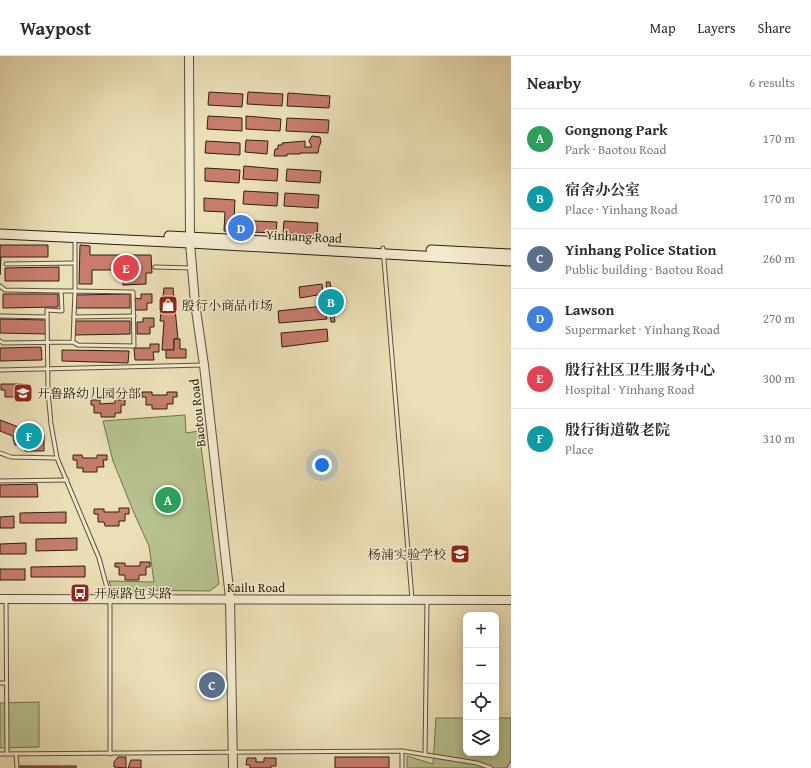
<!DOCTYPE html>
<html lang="en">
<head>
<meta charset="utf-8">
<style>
  body { margin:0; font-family:"Gentium Book Plus","Noto Serif SC",serif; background:#f2f2f3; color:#2b2b33 }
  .controls { position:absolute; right:12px; bottom:12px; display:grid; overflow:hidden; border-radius:8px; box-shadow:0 2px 10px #0003 }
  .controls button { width:36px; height:36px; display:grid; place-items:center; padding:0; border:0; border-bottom:1px solid #e1e1e2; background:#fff; color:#2b2b33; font:20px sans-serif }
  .you { position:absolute; left:322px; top:409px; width:14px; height:14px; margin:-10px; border:3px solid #fff; border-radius:50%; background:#1a73e8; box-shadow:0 0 0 6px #1a73e833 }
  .badge { display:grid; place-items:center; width:26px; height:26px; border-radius:50%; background:#8f2418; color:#fff; font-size:13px; font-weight:700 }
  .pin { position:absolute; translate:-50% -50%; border:2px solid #fff; box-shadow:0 1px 4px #0006 }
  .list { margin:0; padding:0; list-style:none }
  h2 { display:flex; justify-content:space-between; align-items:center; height:52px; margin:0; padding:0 16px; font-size:17px }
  h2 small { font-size:13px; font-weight:400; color:#7c7c81 }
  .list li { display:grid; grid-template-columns:26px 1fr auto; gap:12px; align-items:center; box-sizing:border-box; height:60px; padding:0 16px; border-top:1px solid #e1e1e2 }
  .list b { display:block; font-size:15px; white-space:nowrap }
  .list p { margin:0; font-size:13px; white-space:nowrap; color:#7c7c81 }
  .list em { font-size:13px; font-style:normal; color:#7c7c81 }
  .icon { flex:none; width:22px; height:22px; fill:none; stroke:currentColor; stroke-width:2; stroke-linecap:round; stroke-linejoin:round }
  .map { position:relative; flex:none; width:511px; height:712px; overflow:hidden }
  header { display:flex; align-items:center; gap:24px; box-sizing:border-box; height:56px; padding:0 20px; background:#fff; border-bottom:1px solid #e1e1e2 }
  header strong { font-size:19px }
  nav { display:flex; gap:22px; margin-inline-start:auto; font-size:14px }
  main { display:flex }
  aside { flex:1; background:#fff }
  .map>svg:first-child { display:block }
</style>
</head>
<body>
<header>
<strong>Waypost</strong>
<nav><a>Map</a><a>Layers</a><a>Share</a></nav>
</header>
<main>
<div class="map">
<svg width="511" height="712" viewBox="0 0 511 712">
  <rect width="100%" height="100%" fill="#ebdfb6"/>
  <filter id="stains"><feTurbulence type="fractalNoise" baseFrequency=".005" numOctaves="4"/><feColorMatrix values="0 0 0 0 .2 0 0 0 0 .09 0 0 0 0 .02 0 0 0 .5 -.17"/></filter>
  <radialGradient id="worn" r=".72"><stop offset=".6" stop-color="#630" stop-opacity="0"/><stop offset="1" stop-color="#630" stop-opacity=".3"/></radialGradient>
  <!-- green -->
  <g fill="#b6c28f" stroke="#72714f">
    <path d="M185,359L186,377L199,375L219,528L210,535L112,534L109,525L154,526L149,490L134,457L113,405L103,365Z"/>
    <path d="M39,646V691L0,692V647Z"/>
    <path d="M436,662H466V697H496V662H511V712H407V700L433,708Z"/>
  </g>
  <!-- building -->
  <g fill="#c77c6d" stroke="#2d200f">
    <path d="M209,36L243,38L242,51L208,49Z"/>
    <path d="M248,36L283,38L282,50L247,48Z"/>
    <path d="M288,37L330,40L329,52L287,50Z"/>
    <path d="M208,60L242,62V75L207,73Z"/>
    <path d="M246,60L281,63L280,75L246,73Z"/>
    <path d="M287,62L329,64L328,77L286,75Z"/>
    <path d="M312,80L320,81L321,86L319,91L318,97H300V98H287V100H274L275,93H278V89H282V87L305,85V91H312L309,85Z"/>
    <path d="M246,84L268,85L267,98L245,96Z"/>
    <path d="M206,85L240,87V99L205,97Z"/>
    <path d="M244,110L278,113L277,125L243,123Z"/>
    <path d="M205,112L240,114L239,127L205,125Z"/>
    <path d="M287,113L321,115L320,127L286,125Z"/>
    <path d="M244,135L278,137L277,150L243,148Z"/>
    <path d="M285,137L319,139L318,152L284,150Z"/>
    <path d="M204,142L235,144L234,164L277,166L276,177L224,175L225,156L204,155Z"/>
    <path d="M284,165L318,167L317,179L283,177Z"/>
    <path d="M0,189H48V201H1L0,219Z"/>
    <path d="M80,189L90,190V199H151L152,217H146V228L123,229V223H119V214H92V228H79Z"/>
    <path d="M59,211V225H5V212Z"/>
    <path d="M326,226H330L335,266H331Z"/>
    <path d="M322,228L323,238L300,242L299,231Z"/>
    <path d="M164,232H173L178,283H174V294H162L164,265H160Z"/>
    <path d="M3,238H58V251L3,252Z"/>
    <path d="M130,238V252H75V239Z"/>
    <path d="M141,238H152V247H147V254H135V242L141,243Z"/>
    <path d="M324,250L327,263L279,267L278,255Z"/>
    <path d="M143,262H154V271H150V278H137V266H143Z"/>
    <path d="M0,263L47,264V278L0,277Z"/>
    <path d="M75,265H130V278L75,279Z"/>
    <path d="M327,273L328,285L282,291L281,277Z"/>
    <path d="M174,283H180V293H186V302H166V294H174Z"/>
    <path d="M150,288H159V296H153L154,304H135L134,292H150Z"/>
    <path d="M41,291L42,304L0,305V292Z"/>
    <path d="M62,294L129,295L128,307L62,305Z"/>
    <path d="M1,328H23V331H30V341H5V334H1Z"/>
    <path d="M142,336H152V339H167V336H177V341H173V348H167V353H152V349H146V341H142Z"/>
    <path d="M91,344H100V348L115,347V344H125V349H121V357H115V361H101V357H94V349H91Z"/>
    <path d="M0,364L24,373V380L44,379V395H25V388L15,389L13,382L15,381L0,375Z"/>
    <path d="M73,399H82L83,402H97V399H107V404H103L104,411H97V416H83V412H77V404H73Z"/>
    <path d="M37,428L38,441H0V429Z"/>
    <path d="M119,452H129V458H125V465H119V470H105L104,466H98V458H94V453H104V456H119Z"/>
    <path d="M66,456V467H20V457Z"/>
    <path d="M14,460V472H0V461Z"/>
    <path d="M77,482V494L36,495V483Z"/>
    <path d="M26,487V498H0V488Z"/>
    <path d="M140,506H150V511H146V519H139V524H125V519H119V511H115V507H125V510H140Z"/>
    <path d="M85,510V521H31V511Z"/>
    <rect x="0" y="513" width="25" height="11"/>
    <path d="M118,701H126V712L114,711V706Z"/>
    <rect x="335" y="701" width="54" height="11"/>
    <path d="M247,702H256V706H264V702H276V710H271V712H250V709H246Z"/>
    <path d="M131,704H141V712H128Z"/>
    <rect x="17" y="710" width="59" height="2"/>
  </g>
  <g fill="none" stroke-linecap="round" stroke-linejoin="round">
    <!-- service casing -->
    <g stroke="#5c5039" stroke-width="5">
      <g id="service">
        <path d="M75,183V235H61L62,255L47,254L48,335L51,368L57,402L99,502L110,543V698"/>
        <path d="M383,192L412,543"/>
        <path d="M6,208L75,207"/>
        <path d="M155,211L192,212"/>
        <path d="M0,230L5,234L61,235"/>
        <path d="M0,260L47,261"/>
        <path d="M74,261L134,260"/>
        <path d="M0,285L3,287L73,286L75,235L133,236L134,290L78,289L73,286"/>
        <path d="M0,314L204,309"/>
        <path d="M0,397L11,401L57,402"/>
        <path d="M0,425L67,424"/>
        <path d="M6,543L7,698"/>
        <path d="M0,627H6"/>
        <path d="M0,698L402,695L477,707L491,712"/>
        <path d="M16,698L17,712"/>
        <path d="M425,699L427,544"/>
        <path d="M402,712V695"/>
        <path d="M509,712L511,708"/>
      </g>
    </g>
    <!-- tertiary casing -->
    <g stroke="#5c5039" stroke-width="10">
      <g id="tertiary">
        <path d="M189,0L190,187L195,247L204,309L230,542L233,712"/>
        <path d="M0,543L511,544"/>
      </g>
    </g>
    <!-- secondary casing -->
    <g stroke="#2d200f" stroke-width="11">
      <g id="secondary">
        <path d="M0,178L190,187L511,205"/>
        <path d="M169,180L324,188"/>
        <path d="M431,194L511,198"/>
      </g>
    </g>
    <!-- service -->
    <use href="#service" stroke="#f2ead0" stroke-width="3"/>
    <!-- tertiary -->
    <use href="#tertiary" stroke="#f2ead0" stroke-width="8"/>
    <!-- secondary -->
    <use href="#secondary" stroke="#f2ead0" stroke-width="9"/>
  </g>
  <!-- icons -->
  <defs>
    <g id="shop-square" transform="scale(1)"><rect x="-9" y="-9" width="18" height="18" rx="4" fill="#8f2418" stroke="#f2ead0"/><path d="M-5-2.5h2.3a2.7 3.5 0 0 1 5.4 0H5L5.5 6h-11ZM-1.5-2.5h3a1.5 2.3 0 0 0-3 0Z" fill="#fff"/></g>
    <g id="school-square" transform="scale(1)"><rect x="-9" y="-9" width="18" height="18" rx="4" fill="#8f2418" stroke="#f2ead0"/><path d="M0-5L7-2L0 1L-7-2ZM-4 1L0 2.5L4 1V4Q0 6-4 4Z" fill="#fff"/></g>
    <g id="bus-square" transform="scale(1)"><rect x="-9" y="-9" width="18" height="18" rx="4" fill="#8f2418" stroke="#f2ead0"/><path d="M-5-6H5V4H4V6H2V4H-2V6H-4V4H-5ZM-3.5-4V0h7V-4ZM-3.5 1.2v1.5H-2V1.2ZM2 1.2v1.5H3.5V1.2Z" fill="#fff"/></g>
  </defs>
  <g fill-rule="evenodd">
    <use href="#shop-square" x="168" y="249"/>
    <use href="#school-square" x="23" y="337"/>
    <use href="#school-square" x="460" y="498"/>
    <use href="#bus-square" x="80" y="537"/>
  </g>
  <g text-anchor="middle" stroke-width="3" stroke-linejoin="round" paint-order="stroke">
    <!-- street labels -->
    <g font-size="13" fill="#2d200f" stroke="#f2ead0">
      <text transform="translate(304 180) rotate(3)" y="5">Yinhang Road</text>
      <text transform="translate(197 357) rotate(-96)" y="5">Baotou Road</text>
      <text x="256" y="536">Kailu Road</text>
    </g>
    <!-- poi labels -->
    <g font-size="13" fill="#2d200f" stroke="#f2ead0" text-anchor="start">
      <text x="182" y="254">殷行小商品市场</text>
      <text x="37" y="342">开鲁路幼儿园分部</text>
      <text x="446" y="503" text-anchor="end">杨浦实验学校</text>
      <text x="94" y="542">开原路包头路</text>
    </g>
  </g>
  <rect width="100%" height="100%" filter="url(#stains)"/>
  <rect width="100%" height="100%" fill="url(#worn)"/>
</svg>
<div class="controls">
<button>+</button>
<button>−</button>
<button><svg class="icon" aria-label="locate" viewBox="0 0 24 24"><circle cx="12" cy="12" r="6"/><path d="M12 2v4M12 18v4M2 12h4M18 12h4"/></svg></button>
<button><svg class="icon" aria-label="layers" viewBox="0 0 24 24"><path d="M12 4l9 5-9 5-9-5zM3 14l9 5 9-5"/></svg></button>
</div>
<div class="you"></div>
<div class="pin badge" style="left:168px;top:444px;background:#2e9e5b">A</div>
<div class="pin badge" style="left:331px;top:246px;background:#0f9aa8">B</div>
<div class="pin badge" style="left:212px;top:629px;background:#5c6f8a">C</div>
<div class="pin badge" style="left:241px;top:172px;background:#3f7fe0">D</div>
<div class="pin badge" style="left:126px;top:212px;background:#e0444e">E</div>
<div class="pin badge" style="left:29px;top:380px;background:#0f9aa8">F</div>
</div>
<aside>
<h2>Nearby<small>6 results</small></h2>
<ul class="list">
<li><span class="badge" style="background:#2e9e5b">A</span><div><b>Gongnong Park</b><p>Park · Baotou Road</p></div><em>170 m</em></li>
<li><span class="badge" style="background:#0f9aa8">B</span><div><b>宿舍办公室</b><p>Place · Yinhang Road</p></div><em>170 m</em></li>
<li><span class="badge" style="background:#5c6f8a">C</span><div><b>Yinhang Police Station</b><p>Public building · Baotou Road</p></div><em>260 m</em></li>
<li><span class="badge" style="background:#3f7fe0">D</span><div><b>Lawson</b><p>Supermarket · Yinhang Road</p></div><em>270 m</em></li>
<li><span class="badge" style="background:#e0444e">E</span><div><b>殷行社区卫生服务中心</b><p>Hospital · Yinhang Road</p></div><em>300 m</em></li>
<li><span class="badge" style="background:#0f9aa8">F</span><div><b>殷行街道敬老院</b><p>Place</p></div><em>310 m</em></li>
</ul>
</aside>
</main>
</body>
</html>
